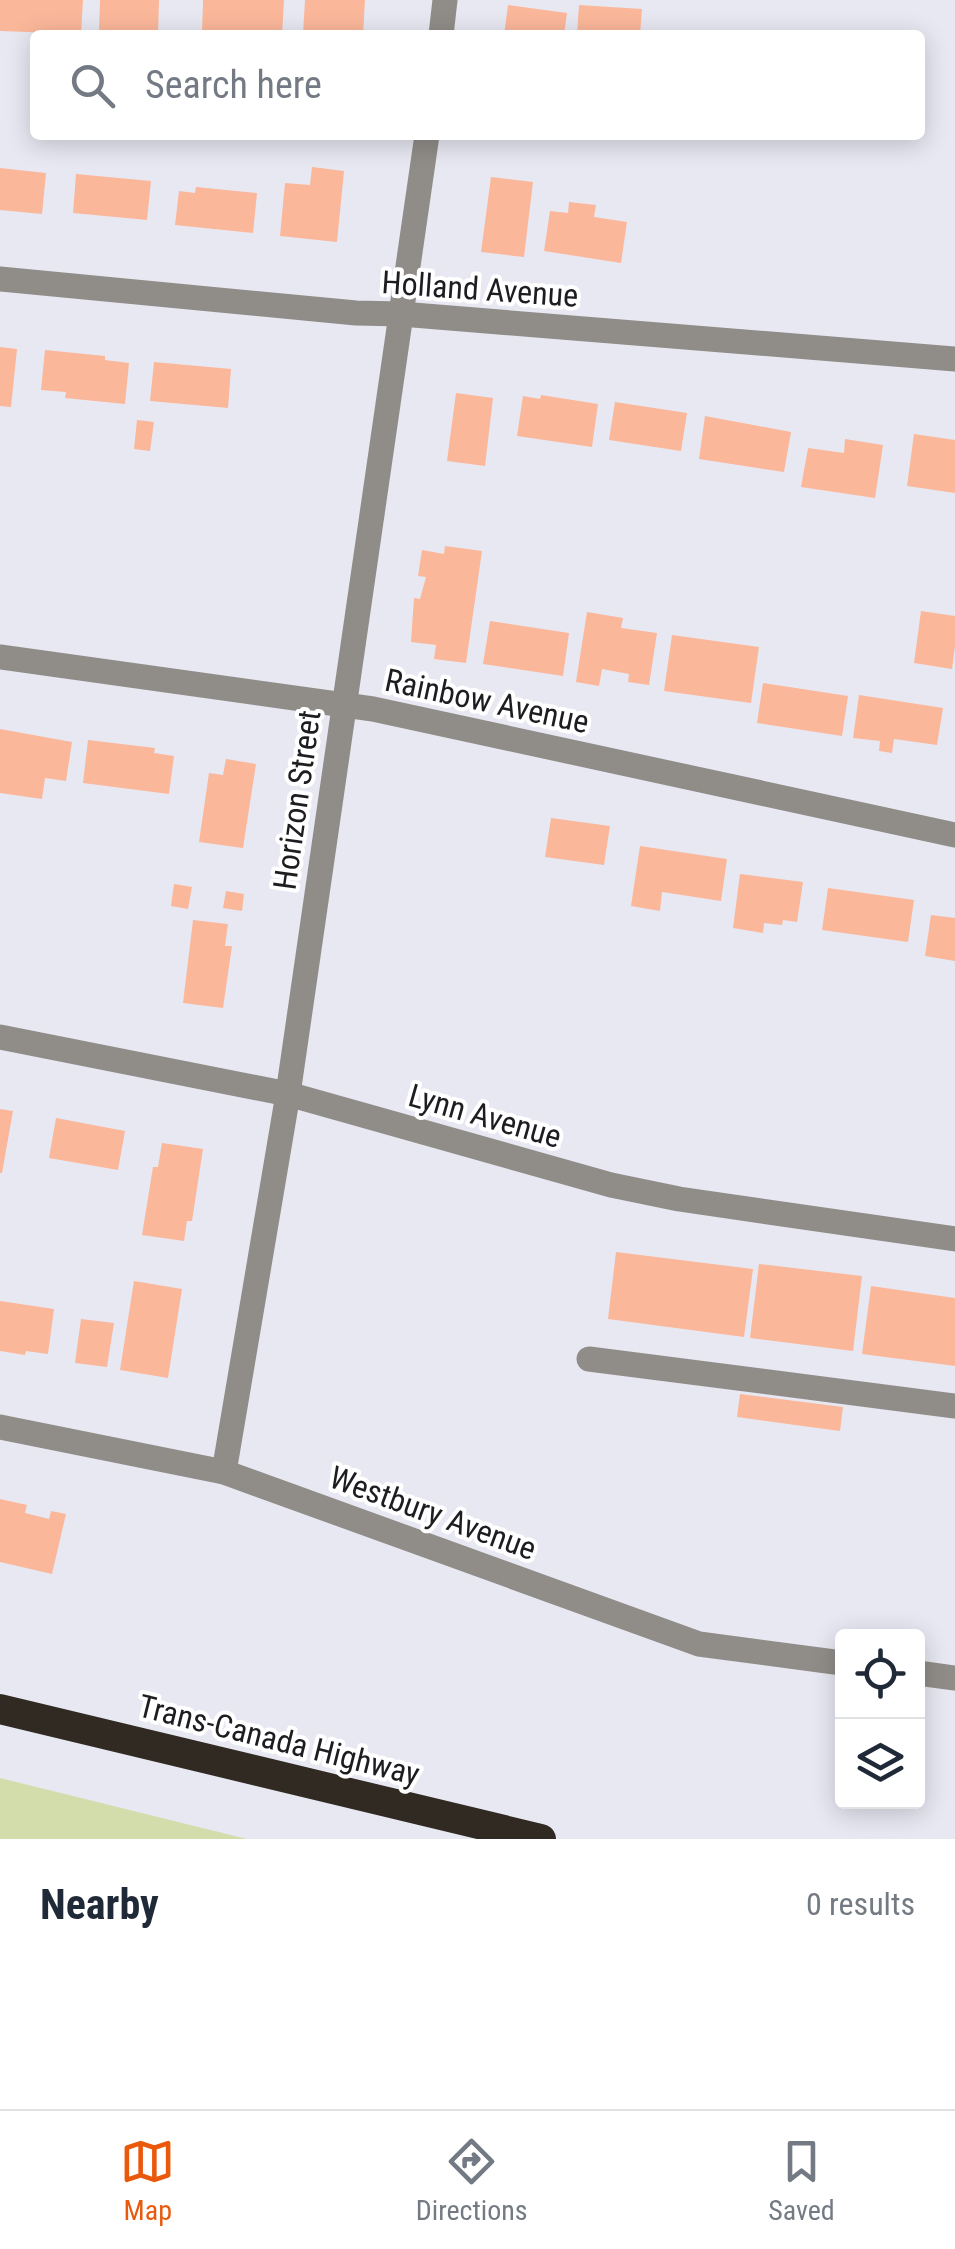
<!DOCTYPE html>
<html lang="en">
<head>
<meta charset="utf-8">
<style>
  body { margin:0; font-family:"Roboto Condensed",sans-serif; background:#f2f2f3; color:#1f2937 }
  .controls { position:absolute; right:30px; bottom:30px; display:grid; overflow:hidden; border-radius:10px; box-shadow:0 5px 25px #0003 }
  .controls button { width:90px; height:90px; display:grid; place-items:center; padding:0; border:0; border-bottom:2px solid #e0e1e3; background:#fff; color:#1f2937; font:50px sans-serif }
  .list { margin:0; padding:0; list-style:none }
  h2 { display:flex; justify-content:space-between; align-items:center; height:130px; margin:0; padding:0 40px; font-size:42px }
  h2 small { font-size:32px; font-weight:400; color:#747a83 }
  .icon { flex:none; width:55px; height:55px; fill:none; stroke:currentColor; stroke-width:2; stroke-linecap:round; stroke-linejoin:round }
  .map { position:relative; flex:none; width:955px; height:1839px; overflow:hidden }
  .search { position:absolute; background:#fff; box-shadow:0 5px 25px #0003; left:30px; right:30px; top:30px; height:110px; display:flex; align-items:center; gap:25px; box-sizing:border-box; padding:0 35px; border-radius:10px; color:#747a83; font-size:38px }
  .sheet { height:270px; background:#fff }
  nav { display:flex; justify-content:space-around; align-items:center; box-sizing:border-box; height:140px; border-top:2px solid #e0e1e3; background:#fff; font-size:28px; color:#747a83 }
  nav a { display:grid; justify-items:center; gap:5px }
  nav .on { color:#ea580c }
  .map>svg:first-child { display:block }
</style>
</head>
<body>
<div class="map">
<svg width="955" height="1839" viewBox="0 0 955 1839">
  <rect width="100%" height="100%" fill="#e8e8f3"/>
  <!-- green -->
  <path fill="#d2ddab" d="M0,1778L247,1839H0Z"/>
  <!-- building -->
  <g fill="#fbb79a">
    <path d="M0,0H83L81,34L0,31Z"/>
    <path d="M100,0H159L158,34L99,31Z"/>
    <path d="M203,0H284L282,35L202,34Z"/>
    <path d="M305,0H365L363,35L303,34Z"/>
    <path d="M508,5L567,13L564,35H504Z"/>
    <path d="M579,5L642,9L640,35H577Z"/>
    <path d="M312,167L344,171L337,242L280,236L285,183L310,185Z"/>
    <path d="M0,168L46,173L42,214L0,210Z"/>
    <path d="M76,174L151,181L147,220L73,213Z"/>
    <path d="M491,177L533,182L524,257L481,252Z"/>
    <path d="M196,187L257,193L253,233L175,225L179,191L195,193Z"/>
    <path d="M569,202L596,205L594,217L627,222L621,263L544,251L550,211L568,213Z"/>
    <path d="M0,347L17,349L11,407L0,406Z"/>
    <path d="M45,350L105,356V360L129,363L125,404L65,398L66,392L41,390Z"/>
    <path d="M154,362L231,369L228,408L150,401Z"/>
    <path d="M456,393L493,398L485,466L447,461Z"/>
    <path d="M541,395L598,404L592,447L517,436L523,396L540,399Z"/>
    <path d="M615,402L687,413L681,451L609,440Z"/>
    <path d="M705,416L791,432L784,472L699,459Z"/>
    <path d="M137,420L154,422L150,451L134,449Z"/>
    <path d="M914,434L955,440V493L907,486Z"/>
    <path d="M845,439L883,445L875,498L801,487L808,448L844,453Z"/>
    <path d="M445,546L482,551L466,663L434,659L436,645L411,642L414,598L420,599L426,577L418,576L422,550L444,554Z"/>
    <path d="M921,611L955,616V646L952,669L914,663Z"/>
    <path d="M587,612L623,618L621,628L657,633L649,685L628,682L629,674L602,669L599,686L576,682Z"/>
    <path d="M490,621L569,633L563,676L483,664Z"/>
    <path d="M672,635L759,647L751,703L664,691Z"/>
    <path d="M763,683L848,696L842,736L757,723Z"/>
    <path d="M859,695L943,708L937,745L894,739L892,753L879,751L880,741L853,738Z"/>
    <path d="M0,729L72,742L66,781L45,778L42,799L0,793Z"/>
    <path d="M88,740L155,748L154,753L174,756L169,794L83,783Z"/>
    <path d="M226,759L256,764L243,848L199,842L209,773L223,775Z"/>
    <path d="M551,818L610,826L604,865L545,857Z"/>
    <path d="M640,846L727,859L721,901L662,892L660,911L631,906Z"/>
    <path d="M740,874L803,882L797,922L783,920L782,925L764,923L763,933L733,928Z"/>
    <path d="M174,884L192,887L188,909L171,906Z"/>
    <path d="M828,888L914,900L908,942L822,930Z"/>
    <path d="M226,891L244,894L242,911L223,908Z"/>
    <path d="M931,915L955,918V961L925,956Z"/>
    <path d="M193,920L228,924L225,946H232L223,1008L183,1003Z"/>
    <path d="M0,1109L13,1111L2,1173H0Z"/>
    <path d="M56,1118L125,1131L118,1170L49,1158Z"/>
    <path d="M162,1143L203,1149L192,1221H187L184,1241L142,1235L153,1167H158Z"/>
    <path d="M616,1252L753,1269L744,1337L608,1319Z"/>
    <path d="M759,1264L862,1276L853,1351L750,1338Z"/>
    <path d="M134,1281L182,1289L168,1378L120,1370Z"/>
    <path d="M871,1286L955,1298V1366L862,1354Z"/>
    <path d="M0,1301L54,1309L48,1354L26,1351L25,1355L0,1351Z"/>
    <path d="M81,1319L114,1323L107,1367L75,1363Z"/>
    <path d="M740,1394L843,1407L840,1431L737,1417Z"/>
    <path d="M0,1499L27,1505L25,1513L49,1519L51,1511L66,1514L52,1574L0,1562Z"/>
  </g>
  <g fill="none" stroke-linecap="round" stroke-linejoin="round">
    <!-- minor -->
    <g stroke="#908d89" stroke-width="25">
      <path d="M441,35L445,0"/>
      <path d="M0,279L356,313L401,314L955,359"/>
      <path d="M0,657L373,709L955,835"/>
      <path d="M0,1037L288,1094L611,1185L679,1199L955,1239"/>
      <path d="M589,1359L955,1406"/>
      <path d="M0,1427L224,1472L699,1644L842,1663"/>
      <path d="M224,1472L288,1094L427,135"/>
      <path d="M918,1673L955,1678"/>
    </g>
    <!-- highway -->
    <path stroke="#302a23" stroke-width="30" d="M0,1709L541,1839"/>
  </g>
  <g text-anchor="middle" stroke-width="8" stroke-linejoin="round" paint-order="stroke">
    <!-- street labels -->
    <g font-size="32" fill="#1d1d21" stroke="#fff">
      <text transform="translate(480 289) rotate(4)" y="11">Holland Avenue</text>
      <text transform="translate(487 701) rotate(12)" y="11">Rainbow Avenue</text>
      <text transform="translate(297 800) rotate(-82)" y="11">Horizon Street</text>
      <text transform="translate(485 1116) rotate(16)" y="11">Lynn Avenue</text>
      <text transform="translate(433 1513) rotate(20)" y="11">Westbury Avenue</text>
      <text transform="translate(279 1740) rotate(14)" y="11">Trans-Canada Highway</text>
    </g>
  </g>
</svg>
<div class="controls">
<button><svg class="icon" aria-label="locate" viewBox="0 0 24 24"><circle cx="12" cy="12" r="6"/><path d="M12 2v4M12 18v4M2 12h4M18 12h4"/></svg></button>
<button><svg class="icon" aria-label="layers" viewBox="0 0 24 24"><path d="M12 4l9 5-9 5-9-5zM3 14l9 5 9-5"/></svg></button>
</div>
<div class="search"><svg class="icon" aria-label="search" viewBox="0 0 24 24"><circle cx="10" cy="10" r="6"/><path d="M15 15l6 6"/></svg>Search here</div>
</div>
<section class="sheet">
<h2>Nearby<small>0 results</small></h2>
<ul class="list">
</ul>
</section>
<nav>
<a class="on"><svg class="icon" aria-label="map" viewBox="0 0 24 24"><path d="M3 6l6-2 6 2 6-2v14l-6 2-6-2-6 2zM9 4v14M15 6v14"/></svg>Map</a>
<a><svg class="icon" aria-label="directions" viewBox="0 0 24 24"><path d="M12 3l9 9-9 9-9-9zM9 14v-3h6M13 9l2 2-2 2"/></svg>Directions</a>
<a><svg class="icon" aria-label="saved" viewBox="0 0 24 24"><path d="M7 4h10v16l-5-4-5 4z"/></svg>Saved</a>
</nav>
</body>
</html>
